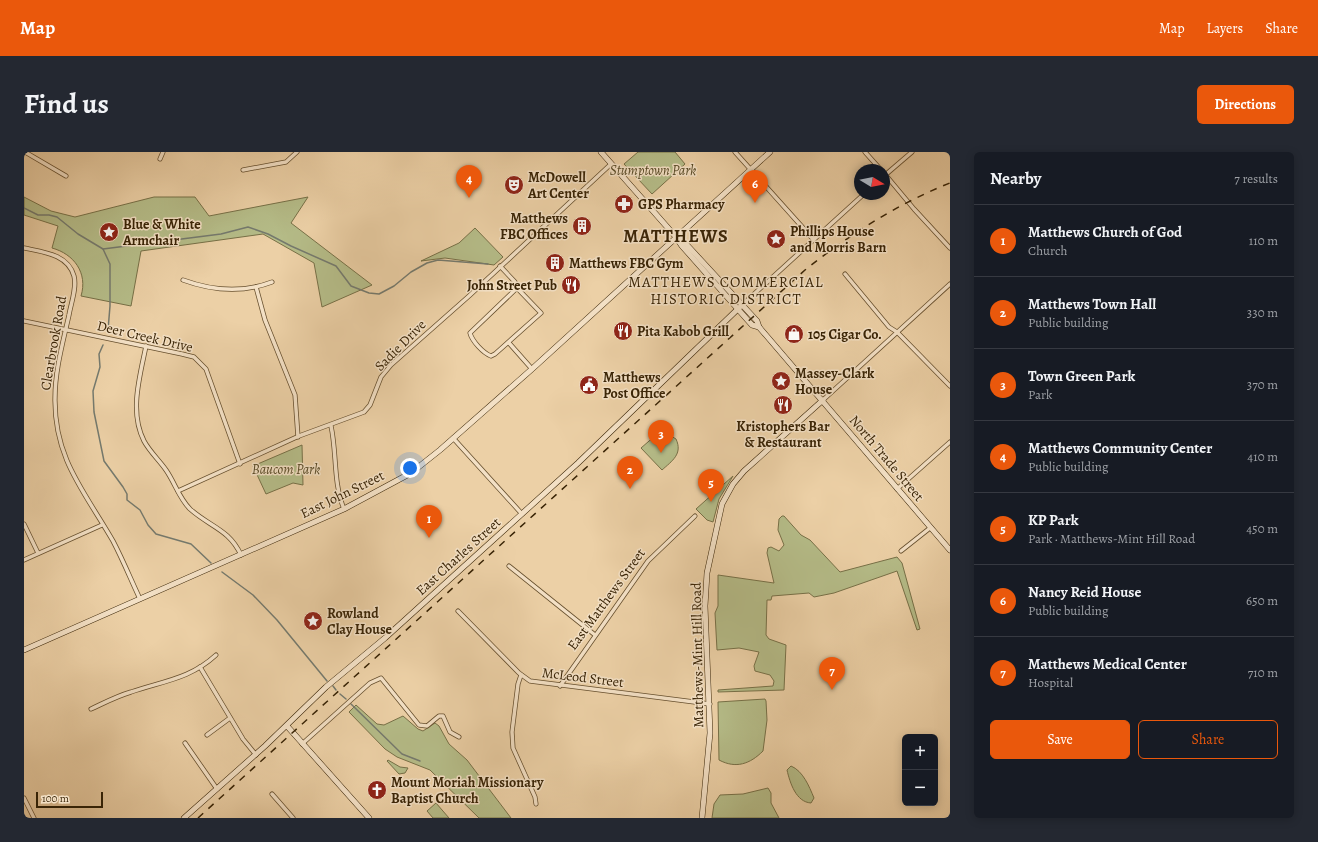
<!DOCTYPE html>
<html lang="en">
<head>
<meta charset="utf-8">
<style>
  body { margin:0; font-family:Alegreya,serif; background:#242831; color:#f1f3f6 }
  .controls { position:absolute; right:12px; bottom:12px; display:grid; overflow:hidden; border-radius:6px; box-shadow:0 2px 10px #0003 }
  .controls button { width:36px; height:36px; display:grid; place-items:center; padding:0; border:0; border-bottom:1px solid #363941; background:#171b24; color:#f1f3f6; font:20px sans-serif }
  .compass { position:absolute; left:830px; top:12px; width:36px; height:36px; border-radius:50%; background:#171b24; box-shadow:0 2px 10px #0003; rotate:100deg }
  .scale { position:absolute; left:12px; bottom:10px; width:67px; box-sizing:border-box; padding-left:4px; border:2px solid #392406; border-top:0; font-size:11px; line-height:14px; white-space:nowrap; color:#392406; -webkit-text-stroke:3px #f3e0c5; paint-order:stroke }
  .you { position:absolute; left:386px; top:316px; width:14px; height:14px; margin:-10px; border:3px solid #fff; border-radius:50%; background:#1a73e8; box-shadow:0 0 0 6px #1a73e833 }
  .badge { display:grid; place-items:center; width:26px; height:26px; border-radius:50%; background:#ea580c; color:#fff; font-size:13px; font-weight:700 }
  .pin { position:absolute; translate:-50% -33px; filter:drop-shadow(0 1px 2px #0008) }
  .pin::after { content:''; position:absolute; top:21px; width:14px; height:12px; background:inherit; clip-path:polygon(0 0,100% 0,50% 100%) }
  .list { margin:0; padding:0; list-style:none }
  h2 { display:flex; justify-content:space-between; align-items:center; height:52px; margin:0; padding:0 16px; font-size:17px }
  h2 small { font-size:13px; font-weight:400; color:#9ea1a6 }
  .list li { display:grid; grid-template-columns:26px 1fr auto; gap:12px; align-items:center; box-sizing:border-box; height:72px; padding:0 16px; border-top:1px solid #363941 }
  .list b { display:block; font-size:15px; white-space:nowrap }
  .list p { margin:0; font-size:13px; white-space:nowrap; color:#9ea1a6 }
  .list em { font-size:13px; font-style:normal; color:#9ea1a6 }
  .actions { display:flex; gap:8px; padding:12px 16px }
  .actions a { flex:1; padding:9px 0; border:1px solid #ea580c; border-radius:6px; text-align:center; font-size:14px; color:#ea580c }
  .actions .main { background:#ea580c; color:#fff }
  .map { position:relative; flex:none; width:926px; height:666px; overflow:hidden; border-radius:6px }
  header { display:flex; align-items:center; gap:24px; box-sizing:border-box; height:56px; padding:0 20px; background:#ea580c; color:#fff }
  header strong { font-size:19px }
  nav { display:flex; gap:22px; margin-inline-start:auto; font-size:14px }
  .intro { display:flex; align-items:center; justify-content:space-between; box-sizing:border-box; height:96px; padding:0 24px }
  h1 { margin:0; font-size:28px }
  .button { padding:10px 18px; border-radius:6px; background:#ea580c; color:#fff; font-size:14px; font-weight:700 }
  main { display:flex; gap:24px; padding:0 24px }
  aside { flex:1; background:#171b24; border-radius:6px; box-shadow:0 2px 10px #0003 }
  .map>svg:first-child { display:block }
</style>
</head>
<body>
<header>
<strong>Map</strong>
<nav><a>Map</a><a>Layers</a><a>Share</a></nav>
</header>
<div class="intro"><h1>Find us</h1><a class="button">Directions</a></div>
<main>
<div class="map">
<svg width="926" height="666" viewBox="0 0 926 666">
  <rect width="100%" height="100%" fill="#ecd0a6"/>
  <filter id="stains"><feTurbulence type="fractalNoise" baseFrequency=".005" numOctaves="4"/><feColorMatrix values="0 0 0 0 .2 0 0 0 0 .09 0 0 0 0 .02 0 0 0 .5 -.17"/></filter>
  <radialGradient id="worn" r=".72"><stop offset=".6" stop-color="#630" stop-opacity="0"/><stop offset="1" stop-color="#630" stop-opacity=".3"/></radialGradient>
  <!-- green -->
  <g fill="#b5bc88" stroke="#777047">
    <path d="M614,0H651L661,12L628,42L600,12Z"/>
    <path d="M0,45L27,59L51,65L130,45H171L185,64L284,45L267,71L348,133L298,155L290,111L239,82L117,99L107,154L57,144C64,121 50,102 28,96L34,74L0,63Z"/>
    <path d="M451,76L479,105L470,113L421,106L397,109L435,91Z"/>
    <path d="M642,281L652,287C659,302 648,309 638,318L617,296L632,283Z"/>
    <path d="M278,293L279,333L269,331L242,342L229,314Z"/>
    <path d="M709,324L695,347L689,370L683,368L672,357Z"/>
    <path d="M758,364H760L777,383L786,388L816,420L873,405L878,411L896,477L893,478L873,419L810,441L790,445L785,441L748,444L747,448H743L742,483L745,487L762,493L760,538L694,540V538L749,534L750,529L746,523L731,519L730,514L735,500L715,496L693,498L691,461L694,454V423L750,431L743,401L744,396L747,395L755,399L760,393L754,378L755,367Z"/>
    <path d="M741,547L742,549L743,568L739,599C726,612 712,617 695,608L694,550Z"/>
    <path d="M332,553L353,572L360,573L379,564L394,577L399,579L411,571L415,574L425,592L443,608L487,666H455L406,618L373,605L361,597L325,560Z"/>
    <path d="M364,608L376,615L384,616L381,621L375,622L363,609Z"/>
    <path d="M767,614C779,619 785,634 790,646L787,651C772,650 766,631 763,618Z"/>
    <path d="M744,636L747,641V651L755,666H688L690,652L696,643L719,642Z"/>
    <path d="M412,651L425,666H409L403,659Z"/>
  </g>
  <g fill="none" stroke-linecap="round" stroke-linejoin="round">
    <!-- stream -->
    <g stroke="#757a6e" stroke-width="1.5">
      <path d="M0,56L14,63H25L33,65L54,82L79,97L86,112V154L84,178"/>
      <path d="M79,97L197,82L224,75L244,82L267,94L312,114L327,134L345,141L355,142L370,134L387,120L403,111L414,108L464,112"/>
      <path d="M79,193L75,202L76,215L69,239L70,260L80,309L99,335L103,342V348L116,358L124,373L132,382L167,392L187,411"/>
      <path d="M198,420L229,443L253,468L303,529"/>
      <path d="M309,534L312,538"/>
      <path d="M316,542L322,547"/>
      <path d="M327,552L378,602L396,609"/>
    </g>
    <!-- street casing -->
    <g stroke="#664f2e" stroke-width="5">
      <g id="street">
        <path d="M1,0L42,24"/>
        <path d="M711,0L789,87"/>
        <path d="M841,0L857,18"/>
        <path d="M136,7L139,0"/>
        <path d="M219,18L262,10L273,0"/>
        <path d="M860,21L890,57L926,96"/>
        <path d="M860,24L888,0"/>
        <path d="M0,96C19,100 44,102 50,124C53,136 47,151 45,163C39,190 31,218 31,246C30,307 61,340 89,389C99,408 107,428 116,447"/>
        <path d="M476,114L491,130L493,136L517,161L471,202L467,204C459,201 448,189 446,181L493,136"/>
        <path d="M821,122L865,175L873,180L926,234"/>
        <path d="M159,128C189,139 219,141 248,130"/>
        <path d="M232,135L241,168L271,243L274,285"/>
        <path d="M718,153L840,42"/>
        <path d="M0,169L158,202L170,205L182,217L216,312"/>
        <path d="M485,191L508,217"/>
        <path d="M122,194C116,224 105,260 120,289C126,300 135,308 142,318C151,331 155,346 166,357C186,375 205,377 217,403"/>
        <path d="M799,248L926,132"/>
        <path d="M307,274C313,301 309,331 320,357"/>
        <path d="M429,286L498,362"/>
        <path d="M873,337L926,290"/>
        <path d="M154,339L275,284L340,260L346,253L357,225L367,213L445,144L587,12"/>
        <path d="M0,372L14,401"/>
        <path d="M877,399L906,376"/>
        <path d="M0,408L78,373"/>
        <path d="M485,414L571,483"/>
        <path d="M434,459L495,521L506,529L686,552"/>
        <path d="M176,515L219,587L232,603"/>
        <path d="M497,523L494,532L488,580L489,596L511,645L512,652"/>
        <path d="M536,534L624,409L671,364"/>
        <path d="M67,557C80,551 93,544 107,540C139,529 166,527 192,503"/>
        <path d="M183,583L206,566"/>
        <path d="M161,591L193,637"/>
        <path d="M278,592L346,531L357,526L395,573L403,574L415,564H419L426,580L435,585"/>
        <path d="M248,642L269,666"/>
        <path d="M0,646L10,666"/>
      </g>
    </g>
    <!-- secondary casing -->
    <g stroke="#392406" stroke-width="6">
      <g id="secondary">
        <path d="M577,0L652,85L658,94L728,173L735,175"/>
        <path d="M652,85L662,92L733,169L735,175L926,398"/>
        <path d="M0,498L320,357L387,321L416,298L508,217L746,0"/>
        <path d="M263,574L345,666"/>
        <path d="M160,666L241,594L302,535L361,486L554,311L718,153"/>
        <path d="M678,666L686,581L681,454L683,421L698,352L709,332L720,319L799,248"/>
      </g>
    </g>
    <!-- street -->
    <use href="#street" stroke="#f3e0c5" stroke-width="3.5"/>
    <!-- secondary -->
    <use href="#secondary" stroke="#f3e0c5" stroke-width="5"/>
    <!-- rail -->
    <path stroke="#392406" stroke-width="1.5" stroke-dasharray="7 7" stroke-linecap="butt" d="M174,666L781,118C825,83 873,52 926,31"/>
  </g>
  <!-- icons -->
  <defs>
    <g id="theatre-disc" transform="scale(1)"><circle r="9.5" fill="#8f2418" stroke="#f3e0c5"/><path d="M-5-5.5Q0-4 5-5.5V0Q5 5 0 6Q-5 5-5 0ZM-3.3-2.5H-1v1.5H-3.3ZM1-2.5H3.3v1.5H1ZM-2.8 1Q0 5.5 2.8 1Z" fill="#fff"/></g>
    <g id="pharmacy-disc" transform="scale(1)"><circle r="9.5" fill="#8f2418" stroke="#f3e0c5"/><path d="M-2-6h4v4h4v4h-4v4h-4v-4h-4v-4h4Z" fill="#fff"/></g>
    <g id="building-disc" transform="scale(1)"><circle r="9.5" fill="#8f2418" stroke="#f3e0c5"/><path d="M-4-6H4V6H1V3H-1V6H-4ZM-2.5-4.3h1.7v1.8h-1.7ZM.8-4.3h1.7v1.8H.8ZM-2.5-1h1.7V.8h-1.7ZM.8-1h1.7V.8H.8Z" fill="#fff"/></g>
    <g id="sight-disc" transform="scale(1)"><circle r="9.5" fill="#8f2418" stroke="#f3e0c5"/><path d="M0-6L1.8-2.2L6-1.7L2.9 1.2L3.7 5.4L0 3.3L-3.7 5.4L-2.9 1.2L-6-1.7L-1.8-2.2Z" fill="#fff"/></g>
    <g id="restaurant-disc" transform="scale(1)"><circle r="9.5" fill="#8f2418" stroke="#f3e0c5"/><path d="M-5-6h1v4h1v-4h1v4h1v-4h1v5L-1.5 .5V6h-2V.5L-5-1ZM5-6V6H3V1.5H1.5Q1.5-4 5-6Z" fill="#fff"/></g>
    <g id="shop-disc" transform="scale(1)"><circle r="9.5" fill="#8f2418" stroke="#f3e0c5"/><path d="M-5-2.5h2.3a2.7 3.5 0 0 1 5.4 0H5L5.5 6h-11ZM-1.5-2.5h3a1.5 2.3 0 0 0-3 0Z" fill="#fff"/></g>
    <g id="civic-disc" transform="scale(1)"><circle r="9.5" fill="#8f2418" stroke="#f3e0c5"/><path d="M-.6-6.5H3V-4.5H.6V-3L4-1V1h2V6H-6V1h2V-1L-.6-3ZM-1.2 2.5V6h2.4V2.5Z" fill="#fff"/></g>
    <g id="church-disc" transform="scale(1)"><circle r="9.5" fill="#8f2418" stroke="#f3e0c5"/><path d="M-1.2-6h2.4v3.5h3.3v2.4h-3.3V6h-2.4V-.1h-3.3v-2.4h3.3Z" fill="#fff"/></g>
  </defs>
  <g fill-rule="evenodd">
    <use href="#theatre-disc" x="490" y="33"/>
    <use href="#pharmacy-disc" x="600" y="52"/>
    <use href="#building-disc" x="558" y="74"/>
    <use href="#sight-disc" x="85" y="80"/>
    <use href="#sight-disc" x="752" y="87"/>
    <use href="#building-disc" x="531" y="111"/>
    <use href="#restaurant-disc" x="547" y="133"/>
    <use href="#restaurant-disc" x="599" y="179"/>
    <use href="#shop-disc" x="770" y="182"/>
    <use href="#sight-disc" x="757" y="229"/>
    <use href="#civic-disc" x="565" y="233"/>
    <use href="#restaurant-disc" x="759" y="253"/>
    <use href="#sight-disc" x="289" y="469"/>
    <use href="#church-disc" x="353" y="638"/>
  </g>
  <g text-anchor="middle" stroke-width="3" stroke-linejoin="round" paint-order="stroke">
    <!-- park labels -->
    <g font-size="14" font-style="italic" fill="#584a26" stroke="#f3e0c5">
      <text x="629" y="23">Stumptown Park</text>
      <text x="262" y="322">Baucom Park</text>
    </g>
    <!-- poi labels -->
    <g font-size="14" font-weight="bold" fill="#392406" stroke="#f3e0c5" text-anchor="start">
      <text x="504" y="30">McDowell<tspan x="504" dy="16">Art Center</tspan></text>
      <text x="614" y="57">GPS Pharmacy</text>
      <text x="544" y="71" text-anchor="end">Matthews<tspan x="544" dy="16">FBC Offices</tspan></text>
      <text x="99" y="77">Blue &amp; White<tspan x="99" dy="16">Armchair</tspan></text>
      <text x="766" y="84">Phillips House<tspan x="766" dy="16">and Morris Barn</tspan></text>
      <text x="545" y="116">Matthews FBC Gym</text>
      <text x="533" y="138" text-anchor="end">John Street Pub</text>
      <text x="613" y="184">Pita Kabob Grill</text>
      <text x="784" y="187">105 Cigar Co.</text>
      <text x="771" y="226">Massey-Clark<tspan x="771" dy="16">House</tspan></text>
      <text x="579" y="230">Matthews<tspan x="579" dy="16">Post Office</tspan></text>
      <text x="759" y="279" text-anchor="middle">Kristophers Bar<tspan x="759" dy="16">&amp; Restaurant</tspan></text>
      <text x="303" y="466">Rowland<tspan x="303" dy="16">Clay House</tspan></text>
      <text x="367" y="635">Mount Moriah Missionary<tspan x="367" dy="16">Baptist Church</tspan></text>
    </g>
    <!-- street labels -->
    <g font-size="14" fill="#392406" stroke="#f3e0c5">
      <text transform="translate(121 184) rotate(13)" y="5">Deer Creek Drive</text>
      <text transform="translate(29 191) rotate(-80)" y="5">Clearbrook Road</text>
      <text transform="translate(376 193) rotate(-45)" y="5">Sadie Drive</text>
      <text transform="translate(863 306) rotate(50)" y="5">North Trade Street</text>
      <text transform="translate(318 342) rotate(-26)" y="5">East John Street</text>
      <text transform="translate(434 404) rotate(-42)" y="5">East Charles Street</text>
      <text transform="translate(582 447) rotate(-54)" y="5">East Matthews Street</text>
      <text transform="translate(673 503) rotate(-91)" y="5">Matthews-Mint Hill Road</text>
      <text transform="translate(559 525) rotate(7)" y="5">McLeod Street</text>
    </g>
    <!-- neighbourhood labels -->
    <g font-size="15" letter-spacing="1" fill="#392406" stroke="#f3e0c5">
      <text x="702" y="135">MATTHEWS COMMERCIAL<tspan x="702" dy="17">HISTORIC DISTRICT</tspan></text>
    </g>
    <!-- district labels -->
    <g font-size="18" font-weight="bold" letter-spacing="1" fill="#392406" stroke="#f3e0c5">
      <text x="652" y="90">MATTHEWS</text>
    </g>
  </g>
  <rect width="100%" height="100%" filter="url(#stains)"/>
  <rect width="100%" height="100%" fill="url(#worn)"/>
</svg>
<div class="controls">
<button>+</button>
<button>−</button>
</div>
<svg class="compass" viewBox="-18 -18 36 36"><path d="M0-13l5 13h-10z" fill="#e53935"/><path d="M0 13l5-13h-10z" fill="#9ea1a6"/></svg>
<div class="scale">100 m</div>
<div class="you"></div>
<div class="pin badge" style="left:405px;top:386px">1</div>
<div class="pin badge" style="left:606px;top:337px">2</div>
<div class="pin badge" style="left:637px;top:301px">3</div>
<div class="pin badge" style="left:445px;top:46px">4</div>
<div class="pin badge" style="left:687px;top:350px">5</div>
<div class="pin badge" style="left:731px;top:51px">6</div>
<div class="pin badge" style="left:808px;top:538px">7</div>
</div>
<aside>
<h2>Nearby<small>7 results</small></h2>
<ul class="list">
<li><span class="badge">1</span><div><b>Matthews Church of God</b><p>Church</p></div><em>110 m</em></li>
<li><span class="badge">2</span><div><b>Matthews Town Hall</b><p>Public building</p></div><em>330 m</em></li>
<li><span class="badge">3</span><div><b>Town Green Park</b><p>Park</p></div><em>370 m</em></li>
<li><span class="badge">4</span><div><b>Matthews Community Center</b><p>Public building</p></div><em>410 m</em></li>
<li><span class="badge">5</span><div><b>KP Park</b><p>Park · Matthews-Mint Hill Road</p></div><em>450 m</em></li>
<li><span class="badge">6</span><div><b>Nancy Reid House</b><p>Public building</p></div><em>650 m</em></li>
<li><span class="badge">7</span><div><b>Matthews Medical Center</b><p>Hospital</p></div><em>710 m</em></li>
</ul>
<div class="actions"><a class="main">Save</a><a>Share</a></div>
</aside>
</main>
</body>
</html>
